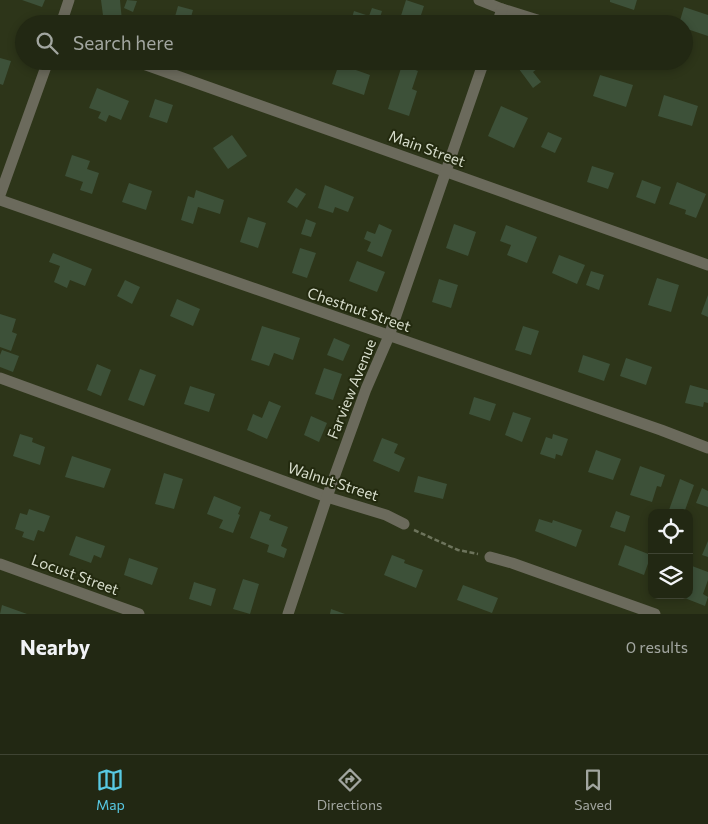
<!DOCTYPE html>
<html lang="en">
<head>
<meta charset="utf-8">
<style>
  body { margin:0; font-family:Commissioner,sans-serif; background:#2e3421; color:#f1f3f6 }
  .controls { position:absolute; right:15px; bottom:15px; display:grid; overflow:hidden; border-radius:10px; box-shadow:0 2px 8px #0003 }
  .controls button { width:45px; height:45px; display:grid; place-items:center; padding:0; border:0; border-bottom:1px solid #3f4433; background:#222813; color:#f1f3f6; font:25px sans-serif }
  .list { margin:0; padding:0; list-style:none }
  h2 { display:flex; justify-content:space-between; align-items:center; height:65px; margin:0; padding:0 20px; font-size:21px }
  h2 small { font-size:16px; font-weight:400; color:#a2a6a0 }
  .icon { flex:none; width:28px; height:28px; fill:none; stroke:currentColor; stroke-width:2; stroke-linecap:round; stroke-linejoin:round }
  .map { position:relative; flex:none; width:708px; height:614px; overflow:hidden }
  .search { position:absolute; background:#222813; box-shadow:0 2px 8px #0003; left:15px; right:15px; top:15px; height:55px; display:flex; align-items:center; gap:12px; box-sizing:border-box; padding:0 18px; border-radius:28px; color:#a2a6a0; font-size:19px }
  .sheet { height:140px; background:#222813 }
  nav { display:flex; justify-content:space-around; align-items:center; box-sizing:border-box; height:70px; border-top:1px solid #3f4433; background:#222813; font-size:14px; color:#a2a6a0 }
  nav a { display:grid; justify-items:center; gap:2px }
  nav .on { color:#58c9e3 }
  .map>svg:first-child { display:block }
</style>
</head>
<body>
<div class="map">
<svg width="708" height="614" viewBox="0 0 708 614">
  <rect width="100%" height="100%" fill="#2d3519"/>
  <!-- building -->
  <g fill="#3d5139">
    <path d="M22,0H45L42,7Z"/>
    <path d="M101,0H120L122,21L104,23Z"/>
    <path d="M127,0L137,1L133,12L124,8Z"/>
    <path d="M406,0L424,6L418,24H405L399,22Z"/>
    <path d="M610,0H637L634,10L610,2Z"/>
    <path d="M178,6L193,10L189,24H173Z"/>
    <path d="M684,7L708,15V36L684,28V24H679Z"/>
    <path d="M372,8L382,11L378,24H350L354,11L369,16Z"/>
    <path d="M446,18L459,24H444Z"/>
    <path d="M0,58L11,61L3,85L0,84Z"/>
    <path d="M521,61L546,62L533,72L541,82L533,88L516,65Z"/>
    <path d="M339,64L370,75L364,95L332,84Z"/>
    <path d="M402,65L418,71L412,89L417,91L409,116L388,109Z"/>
    <path d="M600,75L633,85L626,107L593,96Z"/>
    <path d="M97,88L129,101L121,120L109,115L106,122L98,118L101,112L89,108Z"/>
    <path d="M664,95L698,106L692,126L658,116Z"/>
    <path d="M155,99L173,105L167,123L149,117Z"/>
    <path d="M501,106L528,118L514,148L488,136Z"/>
    <path d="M548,132L562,138L555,153L541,147Z"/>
    <path d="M232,135L247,156L228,169L213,148Z"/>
    <path d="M72,155L90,161L87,169L99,173L92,194L80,190L83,182L65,176Z"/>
    <path d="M592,166L614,173L608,189L587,182Z"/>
    <path d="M642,180L661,187L655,204L636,197Z"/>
    <path d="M677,182L706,194L696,218L685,214L686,210L669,204Z"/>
    <path d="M129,183L152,191L146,210L122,202Z"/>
    <path d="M325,185L354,197L348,212L335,207L333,213L318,208Z"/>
    <path d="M296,188L306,194L297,208L287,202Z"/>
    <path d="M196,190L224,200L220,214L198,207L193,224L181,220L188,196L194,198Z"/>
    <path d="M248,217L266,223L258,248L240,242Z"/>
    <path d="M306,219L316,223L311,237L301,234Z"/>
    <path d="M379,224L392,230L382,257L367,251L371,242L364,239L367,231L375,234Z"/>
    <path d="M454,224L476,232L468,256L446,248Z"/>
    <path d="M506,225L537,237L527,263L507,255L511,245L500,241Z"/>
    <path d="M300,248L316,253L307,278L292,273Z"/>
    <path d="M53,253L92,269L85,286L70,280L67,288L54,282L60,266L49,262Z"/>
    <path d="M559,255L585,265L577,284L552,273Z"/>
    <path d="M357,261L385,272L377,292L349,281Z"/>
    <path d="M591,271L604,275L599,290L586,285Z"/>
    <path d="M657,278L679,285L671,312L648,305Z"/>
    <path d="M439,279L458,285L451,308L432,302Z"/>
    <path d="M125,280L140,287L132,304L117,296Z"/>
    <path d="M708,295V317L701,314Z"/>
    <path d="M177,299L200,309L193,326L170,316Z"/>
    <path d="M0,314L16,319L12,332L17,334L11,351L0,347Z"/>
    <path d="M262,326L300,338L293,360L274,353L269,366L251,360Z"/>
    <path d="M523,326L539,331L531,355L515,350Z"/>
    <path d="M334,338L350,345L343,361L327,355Z"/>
    <path d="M2,350L19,356L13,372L0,367V355Z"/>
    <path d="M583,355L610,364L604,381L578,372Z"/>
    <path d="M626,358L652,367L646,385L620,376Z"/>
    <path d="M97,364L111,370L101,396L87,390Z"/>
    <path d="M324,368L342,374L333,400L315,394Z"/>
    <path d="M140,369L156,375L144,406L128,400Z"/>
    <path d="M690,385L708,390V403L704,402L703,407L685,403Z"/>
    <path d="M190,386L215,394L209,412L184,404Z"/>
    <path d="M474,397L496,404L490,421L469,414Z"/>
    <path d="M269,401L281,406L267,439L247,430L253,414L262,418Z"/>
    <path d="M513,412L531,418L522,442L505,435Z"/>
    <path d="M311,416L327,423L319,442L304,435Z"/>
    <path d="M20,434L33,438L32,442L45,447L40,465L13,456Z"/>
    <path d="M553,434L568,439L562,456L556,454L555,459L540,454L546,437L552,439Z"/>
    <path d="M382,438L398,444L394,453L405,458L399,472L373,461Z"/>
    <path d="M596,450L621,459L613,480L588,472Z"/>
    <path d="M72,456L111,469L104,488L65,477Z"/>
    <path d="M640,466L665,475L661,487L657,486L652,502L630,495Z"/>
    <path d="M164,473L183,479L174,509L155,504Z"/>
    <path d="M418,476L447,484L443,499L414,492Z"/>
    <path d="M680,479L694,485L684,513H675L669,510Z"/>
    <path d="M702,488L708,491V507L696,503Z"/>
    <path d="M214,496L241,507L238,514L240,515L233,533L219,528L223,520L207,514Z"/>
    <path d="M29,509L50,516L44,532L38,530L34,541L22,537L24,532L15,529L20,513L27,515Z"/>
    <path d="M260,511L271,515L269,520L288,527L281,546L287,549L284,558L267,552L269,545L250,538Z"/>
    <path d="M616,511L630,516L625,532L610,527Z"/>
    <path d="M539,519L552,523L553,520L582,530L576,547L535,531Z"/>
    <path d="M76,536L105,546L101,558L94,555L91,563L69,555Z"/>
    <path d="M708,541V557L702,555Z"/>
    <path d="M625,545L651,555L644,575L618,565Z"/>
    <path d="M392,555L405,560L404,563L423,570L416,588L384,575Z"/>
    <path d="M129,558L158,568L152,585L124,575Z"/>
    <path d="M692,566L708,572V580L703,594L708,597L705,606L677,595H689V573Z"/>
    <path d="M243,579L259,584L250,614L233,609Z"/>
    <path d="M194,582L216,589L211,606L189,599Z"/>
    <path d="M463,585L498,598L492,613L457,600Z"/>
    <path d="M2,605L27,614H0Z"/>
    <path d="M331,609L345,614H330Z"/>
  </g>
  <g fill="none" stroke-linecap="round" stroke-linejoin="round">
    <!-- path -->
    <path stroke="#6d745c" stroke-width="2.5" stroke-dasharray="5 2.5" stroke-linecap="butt" d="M414,530L458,550L478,554"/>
    <!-- street -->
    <g stroke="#6b6a5c" stroke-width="11">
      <path d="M479,0L502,9L550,24"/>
      <path d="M61,24L69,0"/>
      <path d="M497,24L502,9"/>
      <path d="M135,61L708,265"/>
      <path d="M661,61L666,63"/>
      <path d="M0,195L48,61"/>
      <path d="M0,200L661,430L708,448"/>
      <path d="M0,378L327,497L386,515L404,524"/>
      <path d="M490,557L512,563L655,614"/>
      <path d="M0,564L139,614"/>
      <path d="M288,614L327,497L366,389L389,336L484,61"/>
    </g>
  </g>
  <g text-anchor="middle" stroke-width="4" stroke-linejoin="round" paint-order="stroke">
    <!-- street labels -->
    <g font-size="15" fill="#d7ddcc" stroke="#232a0f">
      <text transform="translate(427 149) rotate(20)" y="5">Main Street</text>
      <text transform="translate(359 310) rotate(19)" y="5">Chestnut Street</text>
      <text transform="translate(352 389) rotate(-68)" y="5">Farview Avenue</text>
      <text transform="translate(333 482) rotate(18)" y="5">Walnut Street</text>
      <text transform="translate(75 575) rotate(20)" y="5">Locust Street</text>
    </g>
  </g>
</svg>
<div class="controls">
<button><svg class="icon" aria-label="locate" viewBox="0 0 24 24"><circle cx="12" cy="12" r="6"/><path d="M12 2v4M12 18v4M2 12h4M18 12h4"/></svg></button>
<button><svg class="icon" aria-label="layers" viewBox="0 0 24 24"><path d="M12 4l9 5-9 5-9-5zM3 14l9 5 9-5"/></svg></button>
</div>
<div class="search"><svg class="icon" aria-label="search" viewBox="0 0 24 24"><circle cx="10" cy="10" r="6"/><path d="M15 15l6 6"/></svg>Search here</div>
</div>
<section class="sheet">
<h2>Nearby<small>0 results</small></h2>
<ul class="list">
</ul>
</section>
<nav>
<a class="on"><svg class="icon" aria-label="map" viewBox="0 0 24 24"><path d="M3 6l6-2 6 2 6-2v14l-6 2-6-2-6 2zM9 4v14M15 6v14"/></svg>Map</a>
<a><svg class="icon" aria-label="directions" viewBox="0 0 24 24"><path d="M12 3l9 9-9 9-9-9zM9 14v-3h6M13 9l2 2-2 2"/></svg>Directions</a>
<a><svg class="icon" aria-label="saved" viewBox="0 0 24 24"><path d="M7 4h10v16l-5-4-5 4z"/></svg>Saved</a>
</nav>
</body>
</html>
